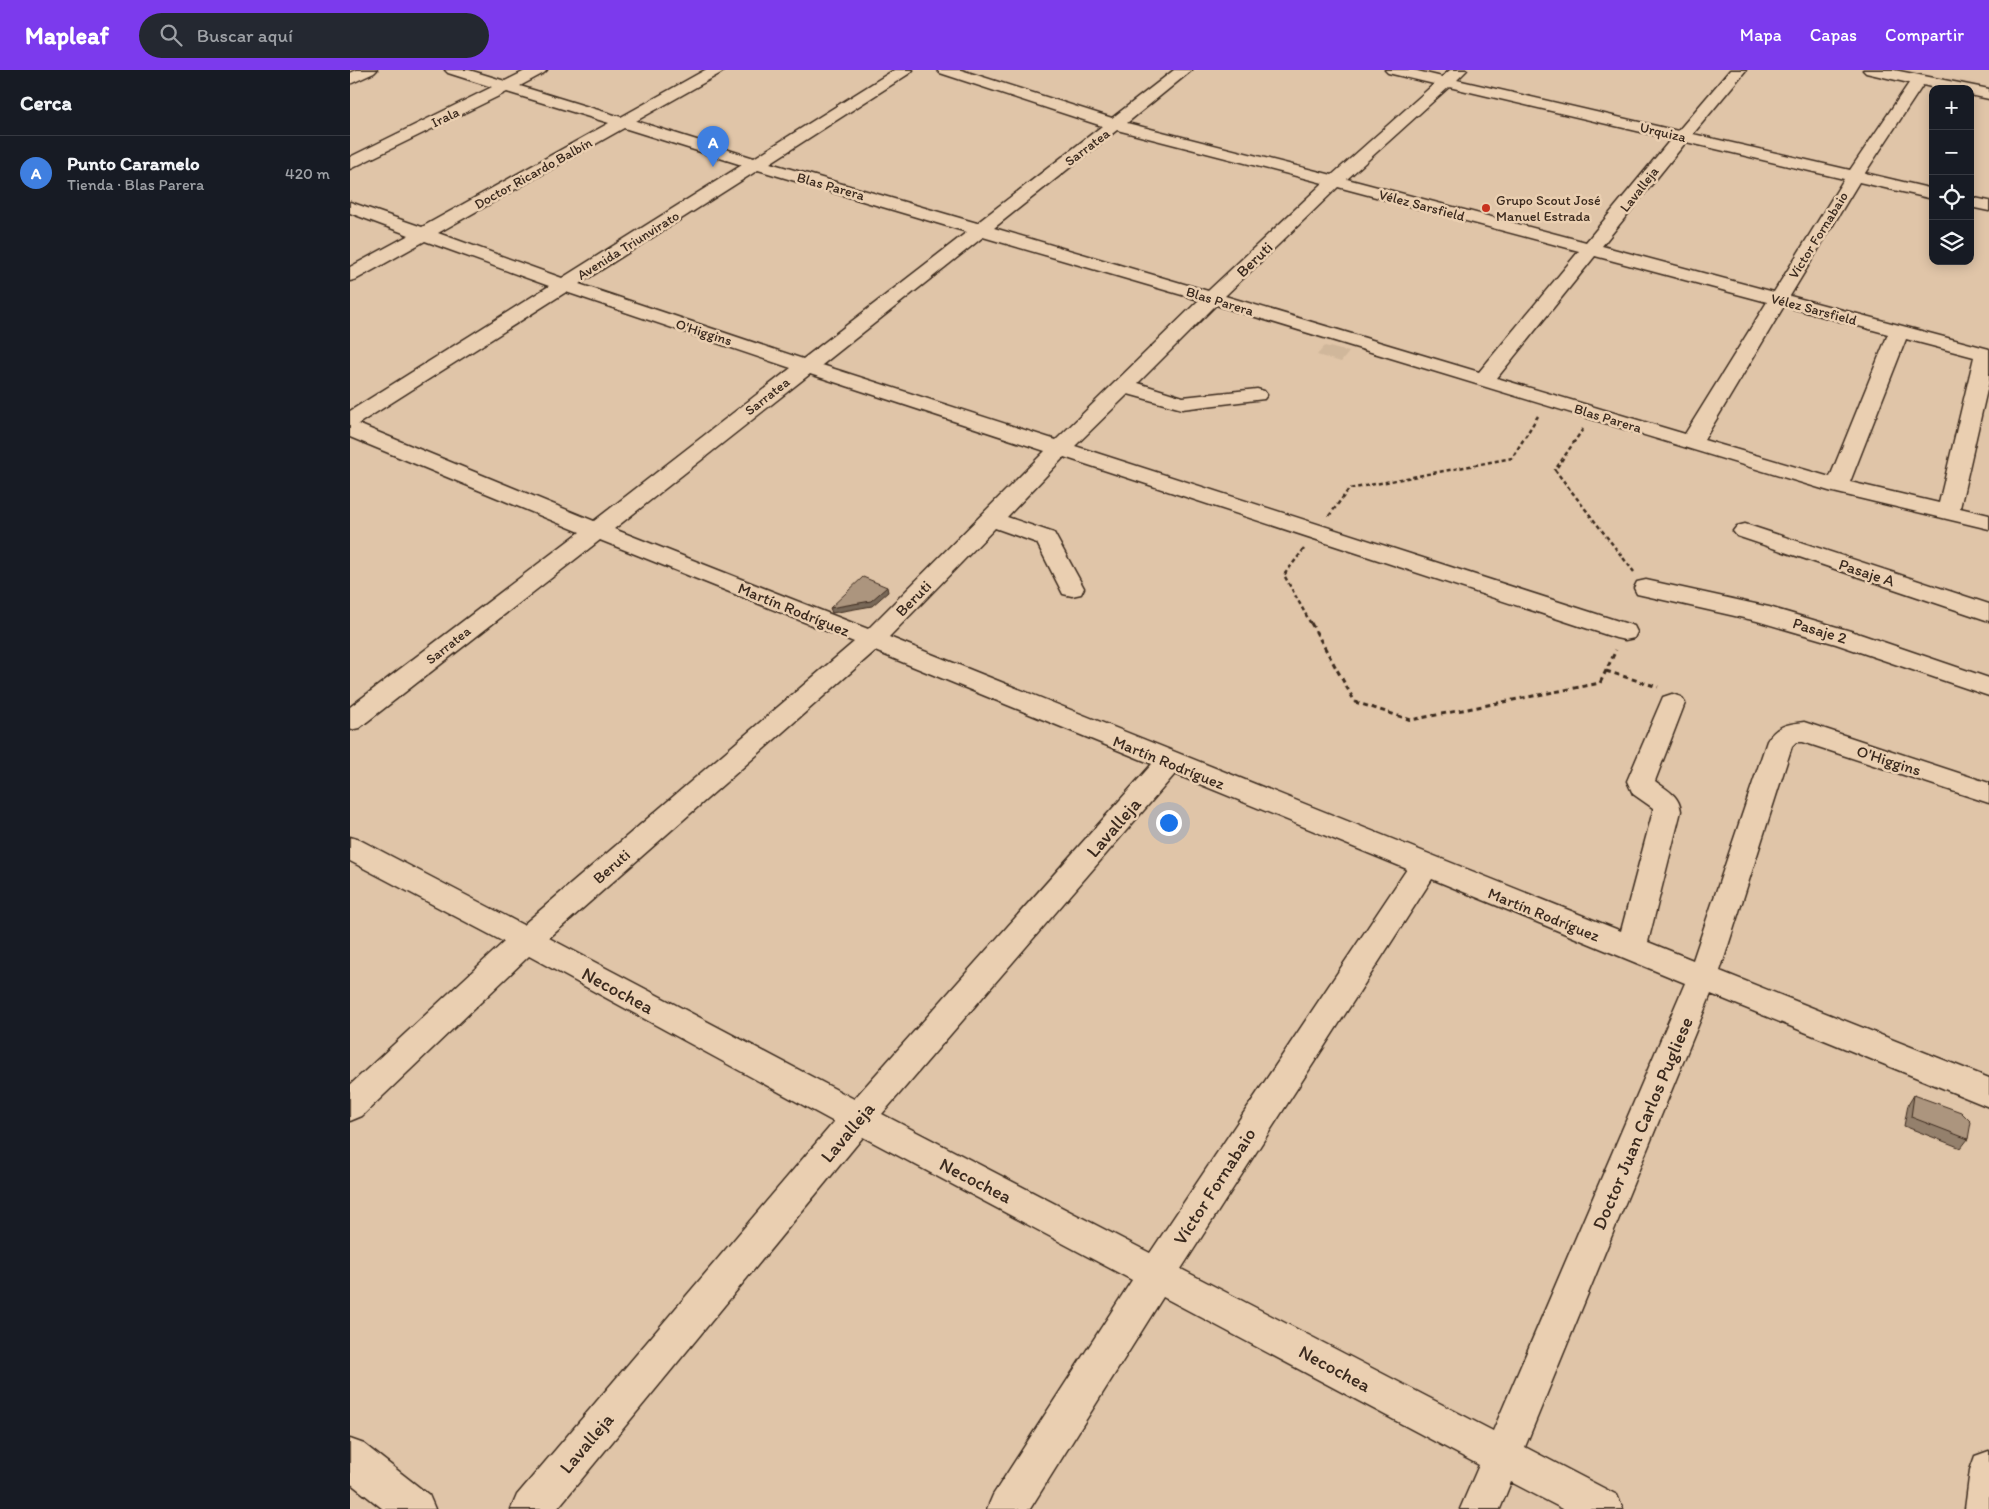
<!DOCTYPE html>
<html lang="es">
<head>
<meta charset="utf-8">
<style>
  body { margin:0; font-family:Itim,sans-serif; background:#242831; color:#f1f3f6 }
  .controls { position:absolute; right:15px; top:15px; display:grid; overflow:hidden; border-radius:10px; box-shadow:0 2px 12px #0003 }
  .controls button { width:45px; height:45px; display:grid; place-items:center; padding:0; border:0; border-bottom:1px solid #363941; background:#171b24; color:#f1f3f6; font:25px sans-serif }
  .you { position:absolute; left:818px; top:752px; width:18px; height:18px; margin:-12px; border:4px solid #fff; border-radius:50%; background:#1a73e8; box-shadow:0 0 0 8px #1a73e833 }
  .badge { display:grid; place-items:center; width:32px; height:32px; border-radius:50%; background:#7c3aed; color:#fff; font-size:16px; font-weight:700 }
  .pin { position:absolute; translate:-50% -41px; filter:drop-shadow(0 1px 2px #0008) }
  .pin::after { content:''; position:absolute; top:26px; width:18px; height:15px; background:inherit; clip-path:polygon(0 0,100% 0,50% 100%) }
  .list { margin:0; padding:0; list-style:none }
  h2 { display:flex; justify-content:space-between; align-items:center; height:65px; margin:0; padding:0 20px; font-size:21px }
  h2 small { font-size:16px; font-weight:400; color:#9ea1a6 }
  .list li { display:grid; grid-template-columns:32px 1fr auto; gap:15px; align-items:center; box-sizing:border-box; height:75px; padding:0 20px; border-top:1px solid #363941 }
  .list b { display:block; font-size:19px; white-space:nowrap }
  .list p { margin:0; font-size:16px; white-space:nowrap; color:#9ea1a6 }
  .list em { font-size:16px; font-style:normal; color:#9ea1a6 }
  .icon { flex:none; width:28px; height:28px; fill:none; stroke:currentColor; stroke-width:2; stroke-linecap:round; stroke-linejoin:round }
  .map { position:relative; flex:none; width:1639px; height:1439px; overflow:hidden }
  header { display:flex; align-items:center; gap:30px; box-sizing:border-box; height:70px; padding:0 25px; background:#7c3aed; color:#fff }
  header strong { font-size:24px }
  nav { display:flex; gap:28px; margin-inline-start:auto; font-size:18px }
  .search { width:350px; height:45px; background:#242831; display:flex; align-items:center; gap:12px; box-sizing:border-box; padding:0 18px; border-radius:28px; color:#9ea1a6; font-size:19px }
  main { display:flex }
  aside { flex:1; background:#171b24 }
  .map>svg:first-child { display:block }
</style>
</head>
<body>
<header>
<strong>Mapleaf</strong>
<div class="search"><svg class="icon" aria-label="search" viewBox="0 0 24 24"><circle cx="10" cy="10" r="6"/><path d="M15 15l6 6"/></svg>Buscar aquí</div>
<nav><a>Mapa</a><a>Capas</a><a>Compartir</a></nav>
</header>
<main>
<aside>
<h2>Cerca<small></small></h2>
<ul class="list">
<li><span class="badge" style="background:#3f7fe0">A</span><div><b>Punto Caramelo</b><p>Tienda · Blas Parera</p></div><em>420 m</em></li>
</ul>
</aside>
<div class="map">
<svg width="1639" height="1439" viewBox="0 0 1639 1439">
  <rect width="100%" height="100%" fill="#e0c5a8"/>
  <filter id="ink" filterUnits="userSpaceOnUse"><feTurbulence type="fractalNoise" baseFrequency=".02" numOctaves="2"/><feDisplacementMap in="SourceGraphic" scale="10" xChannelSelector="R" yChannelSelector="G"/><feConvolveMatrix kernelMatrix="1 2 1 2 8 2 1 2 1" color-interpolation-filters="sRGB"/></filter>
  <g filter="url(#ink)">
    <!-- built -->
    <path fill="#d0b79b" d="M975,276L999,282L991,292L967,285Z"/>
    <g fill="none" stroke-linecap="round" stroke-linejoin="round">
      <!-- minor casing -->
      <g stroke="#3b2a1e" stroke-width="3">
        <g id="minor">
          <path d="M7,0H27L24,3L0,14V3Z"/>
          <path d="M95,0H119L155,11L177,0H197L194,3L170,16L271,47L355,0H374L371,3L286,51L404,88L544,0H563L560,3L420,93L627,153L752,56L590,3L587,0H611L762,48L824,0H842L777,53L982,105L1084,14L1038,3L1035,0H1063L1092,7L1100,0H1117L1107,10L1328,61L1380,0H1396L1343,64L1500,100L1559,13L1516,3L1513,0H1544L1639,19V29L1620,25V19H1589L1573,15L1515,103L1583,119V129L1509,112L1440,226L1639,279V311L1610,438L1639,445V459L1479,421L866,235L788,313L833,327L907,319L914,321L917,325L914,329L832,339L778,324L725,376L1284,556L1287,562L1284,568L1275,570L1266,568L714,387L657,447L704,463L734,518L731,524L722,526L713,524L687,473L645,458L539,567L1271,861L1303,741V738L1283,724L1277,711L1313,627L1322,624L1331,627L1335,633L1305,711C1317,720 1329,725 1331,741L1298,872L1343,890L1417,671C1426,656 1437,654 1454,652L1639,713V733L1453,672H1446L1442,676L1370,901L1639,1008V1037L1361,924L1175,1377L1267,1425L1273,1439H1213L1161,1412L1150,1439H1110L1129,1395L813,1227L680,1439H637L643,1425L782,1210L513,1067L207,1439H161L167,1425L484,1052L179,886L12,1046L0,1051V1015L154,872L0,791V767L10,770L173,855L504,572L250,470L9,658L0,660V637L230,462L0,367V341L199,216L75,171L7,209L0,211V197L59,165L0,143V132L72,157L259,53L157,22L0,99V87L142,17L98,3ZM1099,17L1321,69L1236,172L997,109ZM274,58L392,95L212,208L88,163ZM767,60L973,113L858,221L644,158ZM1336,72L1494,109L1424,222L1252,176ZM408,100L617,162L453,289L229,214ZM988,117L1229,181L1129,302L875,226ZM633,167L849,230L706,370L472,295ZM1245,186L1417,232L1335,364L1147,308ZM216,222L441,298L244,451L8,354ZM1434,236L1538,264L1480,407L1354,370ZM1556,269L1624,287L1589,433L1500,412ZM460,304L695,381L518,559L264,459ZM525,581L802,694L504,1029L199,868ZM825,704L1057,799L800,1183L532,1044ZM1082,809L1335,913L1143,1361L831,1199Z"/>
          <path d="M1620,127L1639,131V141L1620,137Z"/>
          <path d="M1395,454L1639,534V551L1387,466L1383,461L1387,456Z"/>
          <path d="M1296,510L1419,537L1504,562L1639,608V626L1486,574L1407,551L1287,524L1284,518L1287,512Z"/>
          <path d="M0,1369L14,1374L79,1425L85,1439H33L0,1413Z"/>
          <path d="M1639,1381V1439H1615L1620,1400L1625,1386Z"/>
        </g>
      </g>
      <!-- path-far1 -->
      <g stroke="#3b2a1e" stroke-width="2.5" stroke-dasharray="4 3" stroke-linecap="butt">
        <path d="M1233,359L1205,400L1284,502"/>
        <path d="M979,446L999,419L1162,388L1188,346"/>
        <path d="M954,479L934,505L961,554"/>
      </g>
      <!-- path -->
      <g stroke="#3b2a1e" stroke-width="3" stroke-dasharray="5 4" stroke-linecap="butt">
        <path d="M961,553L1005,632L1061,650L1250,613L1266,580"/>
        <path d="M1256,601L1308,617"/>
      </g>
      <!-- minor -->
      <use href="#minor" fill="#eacfb1" fill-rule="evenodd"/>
    </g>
    <!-- wall -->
    <path fill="#94806c" stroke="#3b2a1e" d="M1564,1025L1618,1069L1611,1078L1554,1056L1558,1035Z"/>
    <!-- shaded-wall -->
    <path fill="#786858" stroke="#3b2a1e" d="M537,517L538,522L522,536L482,543L480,538Z"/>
    <!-- building -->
    <g fill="#ac957e" stroke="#3b2a1e">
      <path d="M513,507L537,517L521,531L480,538Z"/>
      <path d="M1564,1025L1611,1042L1621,1052L1618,1069L1561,1047Z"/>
    </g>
  </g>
  <!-- markers -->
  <circle fill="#c8321e" stroke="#eacfb1" stroke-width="2" cx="1136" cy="138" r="5"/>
  <g text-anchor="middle" stroke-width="5" stroke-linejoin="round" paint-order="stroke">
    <!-- far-street labels -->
    <g font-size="14" fill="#3b2a1e" stroke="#eacfb1">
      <text transform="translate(95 47) rotate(-26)" y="5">Irala</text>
      <text transform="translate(1313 62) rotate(13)" y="5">Urquiza</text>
      <text transform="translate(737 77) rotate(-37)" y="5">Sarratea</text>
      <text transform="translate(183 103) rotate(-29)" y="5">Doctor Ricardo Balbín</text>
      <text transform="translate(481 116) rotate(16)" y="5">Blas Parera</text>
      <text transform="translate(1289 119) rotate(-52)" y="5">Lavalleja</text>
      <text transform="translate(1072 135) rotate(15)" y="5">Vélez Sarsfield</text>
      <text transform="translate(1468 165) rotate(-58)" y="5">Víctor Fornabaio</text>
      <text transform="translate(278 175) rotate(-32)" y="5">Avenida Triunvirato</text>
      <text transform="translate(870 231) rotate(17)" y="5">Blas Parera</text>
      <text transform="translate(1464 239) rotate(15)" y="5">Vélez Sarsfield</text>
      <text transform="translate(354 262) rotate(18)" y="5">O'Higgins</text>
      <text transform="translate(417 326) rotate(-38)" y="5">Sarratea</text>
      <text transform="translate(1258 348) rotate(17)" y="5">Blas Parera</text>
      <text transform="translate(98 575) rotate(-38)" y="5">Sarratea</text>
    </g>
    <!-- far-poi labels -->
    <g font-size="14" fill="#3b2a1e" stroke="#eacfb1" text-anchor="start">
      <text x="1146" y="135">Grupo Scout José<tspan x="1146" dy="16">Manuel Estrada</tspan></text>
    </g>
    <!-- street labels -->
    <g font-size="16" fill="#3b2a1e" stroke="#eacfb1">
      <text transform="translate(904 189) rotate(-44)" y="6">Beruti</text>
      <text transform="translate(1517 502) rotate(18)" y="6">Pasaje A</text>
      <text transform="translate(563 528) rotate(-45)" y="6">Beruti</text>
      <text transform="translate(444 539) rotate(22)" y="6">Martín Rodríguez</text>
      <text transform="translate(1470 560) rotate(17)" y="6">Pasaje 2</text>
      <text transform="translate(1539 690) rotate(18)" y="6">O'Higgins</text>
      <text transform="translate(819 692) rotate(22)" y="6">Martín Rodríguez</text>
      <text transform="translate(261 796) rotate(-41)" y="6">Beruti</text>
      <text transform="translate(1194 844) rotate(22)" y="6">Martín Rodríguez</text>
    </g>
    <!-- near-street labels -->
    <g font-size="19" fill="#3b2a1e" stroke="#eacfb1">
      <text transform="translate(763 757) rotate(-49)" y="7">Lavalleja</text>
      <text transform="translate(268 920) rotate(28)" y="7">Necochea</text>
      <text transform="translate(1292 1053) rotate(-67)" y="7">Doctor Juan Carlos Pugliese</text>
      <text transform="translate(497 1062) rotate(-50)" y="7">Lavalleja</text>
      <text transform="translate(626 1110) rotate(27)" y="7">Necochea</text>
      <text transform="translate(864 1116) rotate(-57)" y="7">Víctor Fornabaio</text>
      <text transform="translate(985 1298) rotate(28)" y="7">Necochea</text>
      <text transform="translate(236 1373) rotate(-50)" y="7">Lavalleja</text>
    </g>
  </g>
</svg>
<div class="controls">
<button>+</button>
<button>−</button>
<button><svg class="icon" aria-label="locate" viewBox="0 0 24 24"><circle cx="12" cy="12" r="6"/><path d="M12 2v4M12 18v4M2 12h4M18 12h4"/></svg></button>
<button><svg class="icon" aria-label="layers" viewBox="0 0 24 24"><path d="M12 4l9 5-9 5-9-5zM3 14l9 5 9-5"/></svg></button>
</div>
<div class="you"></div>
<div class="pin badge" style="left:363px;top:97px;background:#3f7fe0">A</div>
</div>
</main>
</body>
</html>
